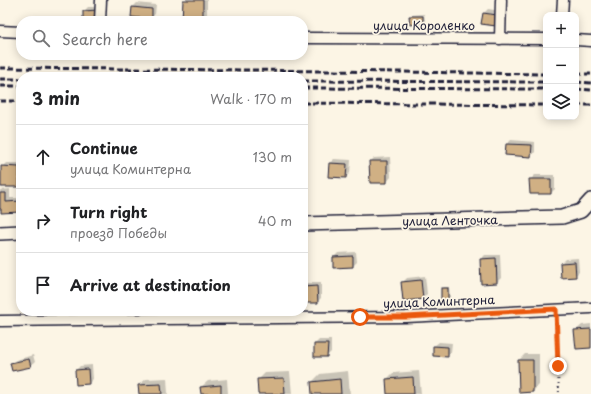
<!DOCTYPE html>
<html lang="en">
<head>
<meta charset="utf-8">
<style>
  body { margin:0; font-family:"Playpen Sans",sans-serif; background:#f6f6f6; color:#202124 }
  .controls { position:absolute; right:12px; top:12px; display:grid; overflow:hidden; border-radius:8px; box-shadow:0 2px 10px #0003 }
  .controls button { width:36px; height:36px; display:grid; place-items:center; padding:0; border:0; border-bottom:1px solid #e0e0e0; background:#fff; color:#202124; font:20px sans-serif }
  .stop { position:absolute; width:12px; height:12px; margin:-9px; border:3px solid #ea580c; border-radius:50%; background:#fff }
  .stop.end { background:#ea580c; border-color:#fff; box-shadow:0 1px 4px #0008 }
  .list { margin:0; padding:0; list-style:none }
  h2 { display:flex; justify-content:space-between; align-items:center; height:52px; margin:0; padding:0 16px; font-size:17px }
  h2 small { font-size:13px; font-weight:400; color:#757577 }
  .list li { display:grid; grid-template-columns:26px 1fr auto; gap:12px; align-items:center; box-sizing:border-box; height:64px; padding:0 16px; border-top:1px solid #e0e0e0 }
  .list b { display:block; font-size:15px; white-space:nowrap }
  .list p { margin:0; font-size:13px; white-space:nowrap; color:#757577 }
  .list em { font-size:13px; font-style:normal; color:#757577 }
  .icon { flex:none; width:22px; height:22px; fill:none; stroke:currentColor; stroke-width:2; stroke-linecap:round; stroke-linejoin:round }
  .map { position:relative; flex:none; width:591px; height:394px; overflow:hidden }
  .search { position:absolute; background:#fff; box-shadow:0 2px 10px #0003; left:16px; top:16px; width:292px; height:44px; display:flex; align-items:center; gap:10px; box-sizing:border-box; padding:0 14px; border-radius:16px; color:#757577; font-size:15px }
  .panel { position:absolute; background:#fff; box-shadow:0 2px 10px #0003; left:16px; top:72px; width:292px; height:244px; border-radius:16px }
  .map>svg:first-child { display:block }
</style>
</head>
<body>
<div class="map">
<svg width="591" height="394" viewBox="0 0 591 394">
  <rect width="100%" height="100%" fill="#fcf5e5"/>
  <filter id="ink" filterUnits="userSpaceOnUse"><feTurbulence type="fractalNoise" baseFrequency=".025" numOctaves="2"/><feDisplacementMap in="SourceGraphic" scale="8" xChannelSelector="R" yChannelSelector="G"/><feConvolveMatrix kernelMatrix="1 2 1 2 8 2 1 2 1" color-interpolation-filters="sRGB"/></filter>
  <g filter="url(#ink)">
    <!-- shadow -->
    <g fill="#0003">
      <path d="M184,0H207V16L202,20Z"/>
      <path d="M137,3L156,5L155,14L151,18L133,7Z"/>
      <path d="M88,7H101V15L84,11Z"/>
      <path d="M488,9L501,11L500,20L484,13Z"/>
      <path d="M424,14L425,21L423,23L410,17L412,15Z"/>
      <path d="M511,140L535,142V152L531,156L507,144Z"/>
      <path d="M390,157L391,177L387,182L370,162L374,158Z"/>
      <path d="M334,159L351,160L350,173L346,177L330,163Z"/>
      <path d="M6,163H21V184L19,186L2,167Z"/>
      <path d="M535,175H555V189L551,193L530,180Z"/>
      <path d="M10,189V198H21V209L19,211L0,208V190Z"/>
      <path d="M356,252L357,262L353,266L334,257L338,253Z"/>
      <path d="M485,255H500L501,278L497,282L481,259Z"/>
      <path d="M578,258L579,272L575,276L561,263L565,259Z"/>
      <path d="M425,276L427,294L422,298L403,282L407,278Z"/>
      <path d="M304,283H321V298L317,302H303Z"/>
      <path d="M443,287H449L450,298L448,300L442,289Z"/>
      <path d="M591,324V347L575,331L582,325Z"/>
      <path d="M319,340H331V352L327,356L315,344Z"/>
      <path d="M439,342L452,343L451,352L447,356L434,346Z"/>
      <path d="M525,354H539V385L533,391L519,360Z"/>
      <path d="M33,355L35,362L30,366L11,364L16,360Z"/>
      <path d="M92,365L93,379L89,383L77,384L76,370L80,366Z"/>
      <path d="M348,371L350,394H313L312,382L320,374Z"/>
      <path d="M419,371L421,394H388L387,379L393,373Z"/>
      <path d="M290,372L292,394H259L258,380L265,373Z"/>
      <path d="M167,378L168,394H140L139,385L146,379Z"/>
      <path d="M227,379L228,394H202L201,387L208,381Z"/>
    </g>
    <!-- building -->
    <g fill="#d0b084" stroke="#22223b">
      <path d="M183,0H203V21H182Z"/>
      <path d="M132,7L152,9V19L131,17Z"/>
      <path d="M98,10V21H83V11Z"/>
      <path d="M483,13L497,15L496,26L481,24Z"/>
      <path d="M409,16H423V24L410,25Z"/>
      <path d="M506,144L532,145L531,157L505,155Z"/>
      <path d="M369,161H387V183H370Z"/>
      <path d="M329,163L347,164L346,178L328,177Z"/>
      <path d="M1,166L19,167V187H1Z"/>
      <path d="M529,179H551V194H530Z"/>
      <path d="M0,193H6V202L20,201V212L1,213V209H0Z"/>
      <path d="M353,256V267L333,268V257Z"/>
      <path d="M496,258L497,283L481,284L480,259Z"/>
      <path d="M575,262L576,277L561,278L560,263Z"/>
      <path d="M421,280L423,299L403,301L401,282Z"/>
      <path d="M317,286L318,303H303V287Z"/>
      <rect x="441" y="288" width="7" height="13"/>
      <path d="M591,329V348L576,349L574,330Z"/>
      <path d="M314,344H328L327,357H314Z"/>
      <path d="M433,346L448,347V357L433,356Z"/>
      <path d="M29,359L31,367L12,371L10,363Z"/>
      <path d="M518,360H533V392L519,393Z"/>
      <path d="M88,369L89,384L76,385L75,370Z"/>
      <path d="M413,377L414,394H387L386,379Z"/>
      <path d="M284,378L285,394H258L257,379Z"/>
      <path d="M340,379L341,394H312L311,382Z"/>
      <path d="M161,384L162,394H139L138,385Z"/>
      <path d="M221,385V394H201L200,387Z"/>
    </g>
    <g fill="none" stroke-linecap="round" stroke-linejoin="round">
      <!-- minor casing -->
      <g stroke="#22223b" stroke-width="13">
        <g id="minor">
          <path d="M562,15L563,0"/>
          <path d="M100,21L101,0"/>
          <path d="M0,31L21,32"/>
          <path d="M303,38L546,39"/>
          <path d="M500,39L501,0"/>
          <path d="M576,40L591,41"/>
          <path d="M0,321L162,319L406,317L591,308"/>
        </g>
      </g>
      <!-- major casing -->
      <g stroke="#22223b" stroke-width="16">
        <g id="major">
          <path d="M303,224L562,217L581,211L591,200"/>
          <path d="M0,233L21,232"/>
        </g>
      </g>
      <!-- path -->
      <path stroke="#22223b" stroke-width="2" stroke-dasharray="1 3" stroke-linecap="butt" d="M556,319L559,394"/>
      <!-- minor -->
      <use href="#minor" stroke="#fcf5e5" stroke-width="10"/>
      <!-- major -->
      <use href="#major" stroke="#fcf5e5" stroke-width="13"/>
      <!-- rail -->
      <g stroke="#22223b" stroke-width="3" stroke-dasharray="6 3" stroke-linecap="butt">
        <path d="M0,68L250,70L546,74"/>
        <path d="M576,74H591"/>
        <path d="M0,79H21"/>
        <path d="M303,81L546,82"/>
        <path d="M576,82L591,83"/>
        <path d="M0,86H21"/>
        <path d="M303,88L546,89"/>
        <path d="M576,89L591,90"/>
        <path d="M0,101H21"/>
        <path d="M303,103L546,105"/>
        <path d="M576,105H591"/>
      </g>
    </g>
  </g>
  <g fill="none" stroke-linecap="round" stroke-linejoin="round" filter="url(#ink)">
    <!-- route -->
    <path stroke="#ea580c" stroke-width="5" d="M360,317H406L556,309L558,366"/>
  </g>
  <g text-anchor="middle" stroke-width="3.5" stroke-linejoin="round" paint-order="stroke">
    <!-- street labels -->
    <g font-size="12" fill="#22223b" stroke="#fcf5e5">
      <text x="424" y="30">улица Короленко</text>
      <text transform="translate(450 221) rotate(-1)" y="4">улица Ленточка</text>
      <text transform="translate(439 302) rotate(-2)" y="4">улица Коминтерна</text>
    </g>
  </g>
</svg>
<div class="controls">
<button>+</button>
<button>−</button>
<button><svg class="icon" aria-label="layers" viewBox="0 0 24 24"><path d="M12 4l9 5-9 5-9-5zM3 14l9 5 9-5"/></svg></button>
</div>
<div class="stop" style="left:360px;top:317px"></div>
<div class="stop end" style="left:558px;top:366px"></div>
<div class="search"><svg class="icon" aria-label="search" viewBox="0 0 24 24"><circle cx="10" cy="10" r="6"/><path d="M15 15l6 6"/></svg>Search here</div>
<section class="panel">
<h2>3 min<small>Walk · 170 m</small></h2>
<ul class="list">
<li><svg class="icon" aria-label="ahead" viewBox="0 0 24 24"><path d="M12 20V5M6 11l6-6 6 6"/></svg><div><b>Continue</b><p>улица Коминтерна</p></div><em>130 m</em></li>
<li><svg class="icon" aria-label="right" viewBox="0 0 24 24"><path d="M7 20v-9h11M14 6l5 5-5 5"/></svg><div><b>Turn right</b><p>проезд Победы</p></div><em>40 m</em></li>
<li><svg class="icon" aria-label="arrive" viewBox="0 0 24 24"><path d="M6 21V4h12l-3 4 3 4H6"/></svg><div><b>Arrive at destination</b></div></li>
</ul>
</section>
</div>
</body>
</html>
